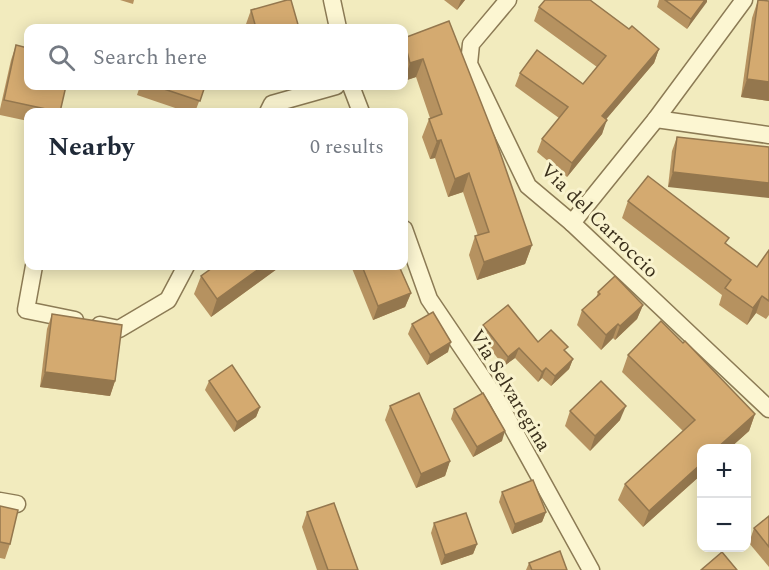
<!DOCTYPE html>
<html lang="en">
<head>
<meta charset="utf-8">
<style>
  body { margin:0; font-family:Spectral,serif; background:#f6f6f7; color:#1f2937 }
  .controls { position:absolute; right:18px; bottom:18px; display:grid; overflow:hidden; border-radius:12px; box-shadow:0 3px 15px #0003 }
  .controls button { width:54px; height:54px; display:grid; place-items:center; padding:0; border:0; border-bottom:2px solid #e0e1e3; background:#fff; color:#1f2937; font:30px sans-serif }
  .list { margin:0; padding:0; list-style:none }
  h2 { display:flex; justify-content:space-between; align-items:center; height:78px; margin:0; padding:0 24px; font-size:26px }
  h2 small { font-size:20px; font-weight:400; color:#747a83 }
  .icon { flex:none; width:33px; height:33px; fill:none; stroke:currentColor; stroke-width:2; stroke-linecap:round; stroke-linejoin:round }
  .map { position:relative; flex:none; width:769px; height:570px; overflow:hidden }
  .search { position:absolute; background:#fff; box-shadow:0 3px 15px #0003; left:24px; top:24px; width:384px; height:66px; display:flex; align-items:center; gap:15px; box-sizing:border-box; padding:0 21px; border-radius:12px; color:#747a83; font-size:22px }
  .panel { position:absolute; background:#fff; box-shadow:0 3px 15px #0003; left:24px; top:108px; width:384px; height:162px; border-radius:12px }
  .map>svg:first-child { display:block }
</style>
</head>
<body>
<div class="map">
<svg width="769" height="570" viewBox="0 0 769 570">
  <rect width="100%" height="100%" fill="#f2ebbe"/>
  <g fill="none" stroke-linecap="round" stroke-linejoin="round">
    <!-- minor casing -->
    <g stroke="#8c7b55" stroke-width="19">
      <g id="minor">
        <path d="M332,0L338,28"/>
        <path d="M508,0L471,44L469,64L528,186L572,223L769,409"/>
        <path d="M351,86L361,112"/>
        <path d="M268,112L272,104L336,86"/>
        <path d="M656,119L769,135"/>
        <path d="M572,223L656,119L744,0"/>
        <path d="M404,229L429,299L496,398L591,570"/>
        <path d="M34,266L26,310L75,320"/>
        <path d="M100,325L119,329L168,300L186,266"/>
        <path d="M0,501L17,504"/>
      </g>
    </g>
    <!-- minor -->
    <use href="#minor" stroke="#fcf6d2" stroke-width="16"/>
  </g>
  <!-- wall -->
  <g fill="#b69260">
    <path d="M120,0H134L133,4Z"/>
    <path d="M444,0H465L457,10Z"/>
    <path d="M659,0H707L687,29L657,7Z"/>
    <path d="M758,0L769,1V101L741,97L752,18Z"/>
    <path d="M539,7L629,29L659,49L654,63L606,119L602,134L567,177L537,152L542,139L559,118L515,86L520,73L583,84L597,67L534,21Z"/>
    <path d="M251,10L299,28H247L246,24Z"/>
    <path d="M449,21L532,245L525,264L477,280L469,255L475,236H478L463,192L448,197L435,158L430,159L422,137L429,119L430,118L416,77L404,81V38Z"/>
    <path d="M16,45L60,112H28V121L0,115V109L11,60Z"/>
    <path d="M140,86H205L195,112H187L137,95Z"/>
    <path d="M677,137L769,147L668,187L672,151Z"/>
    <path d="M628,201L726,245L757,267L769,250V315L766,319L756,313L747,325L719,305L722,295L622,218Z"/>
    <path d="M281,266L211,317L194,294L201,276Z"/>
    <path d="M351,266H399L411,293L405,307L373,320Z"/>
    <path d="M598,292L643,305L637,319L615,340L613,338L601,350L577,325L582,310L596,298Z"/>
    <path d="M52,314L115,381L110,396L40,387L47,329Z"/>
    <path d="M412,324L448,352L427,365L408,334Z"/>
    <path d="M483,325L566,352L573,359L569,369L551,386L542,378L538,382L515,358L504,366L479,335Z"/>
    <path d="M628,355L755,414L749,431L730,448H702V474L643,527L618,500L625,484L683,431L622,372Z"/>
    <path d="M209,381L260,407L256,417L234,432L205,390Z"/>
    <path d="M390,406L450,461L445,476L416,488L385,420Z"/>
    <path d="M454,409L502,441L473,457L451,419Z"/>
    <path d="M570,411L620,420L590,451L565,426Z"/>
    <path d="M502,492L546,512L542,522L512,534L499,502Z"/>
    <path d="M0,506L10,544L5,559L0,558Z"/>
    <path d="M307,512L358,570H317L302,527Z"/>
    <path d="M769,516V567L749,543L754,528Z"/>
    <path d="M434,523L477,544L473,554L441,565L431,533Z"/>
    <path d="M529,563L567,570H526Z"/>
  </g>
  <!-- shaded-wall -->
  <g fill="#94774e">
    <path d="M461,0H465L457,10Z"/>
    <path d="M705,0H707V2L687,29L691,19Z"/>
    <path d="M659,49L654,63L597,130L602,116Z"/>
    <path d="M423,59L416,77L404,81L410,63Z"/>
    <path d="M747,79L769,82V101L741,97Z"/>
    <path d="M607,120L602,134L567,177L572,163Z"/>
    <path d="M441,140L435,158L430,159L437,141Z"/>
    <path d="M673,172L769,183V198L668,187Z"/>
    <path d="M469,173L463,192L448,197L455,179Z"/>
    <path d="M532,245L525,264L477,280L484,262Z"/>
    <path d="M263,266H281L211,317L217,299Z"/>
    <path d="M411,293L405,307L373,320L378,306Z"/>
    <path d="M762,296L756,313L747,325L753,308Z"/>
    <path d="M643,305L637,319L615,340L620,326Z"/>
    <path d="M618,324L613,338L601,350L606,335Z"/>
    <path d="M451,342L448,352L427,365L430,355Z"/>
    <path d="M519,348L515,358L504,366L508,357Z"/>
    <path d="M573,359L569,369L551,386L555,376Z"/>
    <path d="M546,368L542,378L538,382L542,372Z"/>
    <path d="M45,372L115,381L110,396L40,387Z"/>
    <path d="M626,406L620,420L590,451L595,436Z"/>
    <path d="M260,407L256,417L234,432L237,422Z"/>
    <path d="M755,414L749,431L730,448H717Z"/>
    <path d="M505,431L502,441L473,457L477,447Z"/>
    <path d="M450,461L445,476L416,488L421,474Z"/>
    <path d="M702,463V474L643,527L649,511Z"/>
    <path d="M546,512L542,522L512,534L515,524Z"/>
    <path d="M477,544L473,554L441,565L445,555Z"/>
  </g>
  <!-- building -->
  <g fill="#d4aa70" stroke="#94774e" stroke-width="1.5">
    <path d="M287,0H291L299,28H256L251,10Z"/>
    <path d="M545,0H590L629,29L632,26L659,49L602,116L607,120L572,163L542,139L568,107L520,73L537,50L583,84L606,56L539,7Z"/>
    <path d="M665,0H705L691,19Z"/>
    <path d="M758,0L769,1V82L747,79Z"/>
    <path d="M449,21L495,138L532,245L484,262L475,236L489,232L469,173L455,179L441,140L437,141L429,119L442,114L423,59L410,63L404,40V38Z"/>
    <path d="M16,45L28,48V86H66L60,112L4,100Z"/>
    <path d="M155,86H205L200,101Z"/>
    <path d="M677,137L769,147V183L673,172Z"/>
    <path d="M648,176L729,238L725,243L757,267L769,250V301L762,296L753,308L725,288L731,280L628,201Z"/>
    <path d="M215,266H263L217,299L201,276Z"/>
    <path d="M362,266H399L411,293L378,306Z"/>
    <path d="M615,276L643,305L620,326L618,324L606,335L582,310L600,294L598,292Z"/>
    <path d="M508,305L538,342L551,330L568,347L564,350L573,359L555,376L546,368L542,372L519,348L508,357L483,325Z"/>
    <path d="M433,312L451,342L430,355L412,324Z"/>
    <path d="M52,314L122,325L115,381L45,372Z"/>
    <path d="M661,321L683,343L685,341L755,414L717,448H702V463L649,511L625,484L695,420L628,355Z"/>
    <path d="M232,365L260,407L237,422L209,381Z"/>
    <path d="M601,381L626,406L595,436L570,411Z"/>
    <path d="M419,393L450,461L421,474L390,406Z"/>
    <path d="M483,393L505,431L477,447L454,409Z"/>
    <path d="M533,480L546,512L515,524L502,492Z"/>
    <path d="M334,503L358,570H328L307,512Z"/>
    <path d="M0,506L18,510L10,544L0,542Z"/>
    <path d="M466,513L477,544L445,555L434,523Z"/>
    <path d="M769,516V547L754,528Z"/>
    <path d="M560,551L567,570H532L529,563Z"/>
    <path d="M722,552L737,570H701Z"/>
  </g>
  <g text-anchor="middle" stroke-width="6" stroke-linejoin="round" paint-order="stroke">
    <!-- street labels -->
    <g font-size="20" fill="#3a2f1b" stroke="#f9f3ce">
      <text transform="translate(600 220) rotate(44)" y="7">Via del Carroccio</text>
      <text transform="translate(511 390) rotate(59)" y="7">Via Selvaregina</text>
    </g>
  </g>
</svg>
<div class="controls">
<button>+</button>
<button>−</button>
</div>
<div class="search"><svg class="icon" aria-label="search" viewBox="0 0 24 24"><circle cx="10" cy="10" r="6"/><path d="M15 15l6 6"/></svg>Search here</div>
<section class="panel">
<h2>Nearby<small>0 results</small></h2>
<ul class="list">
</ul>
</section>
</div>
</body>
</html>
